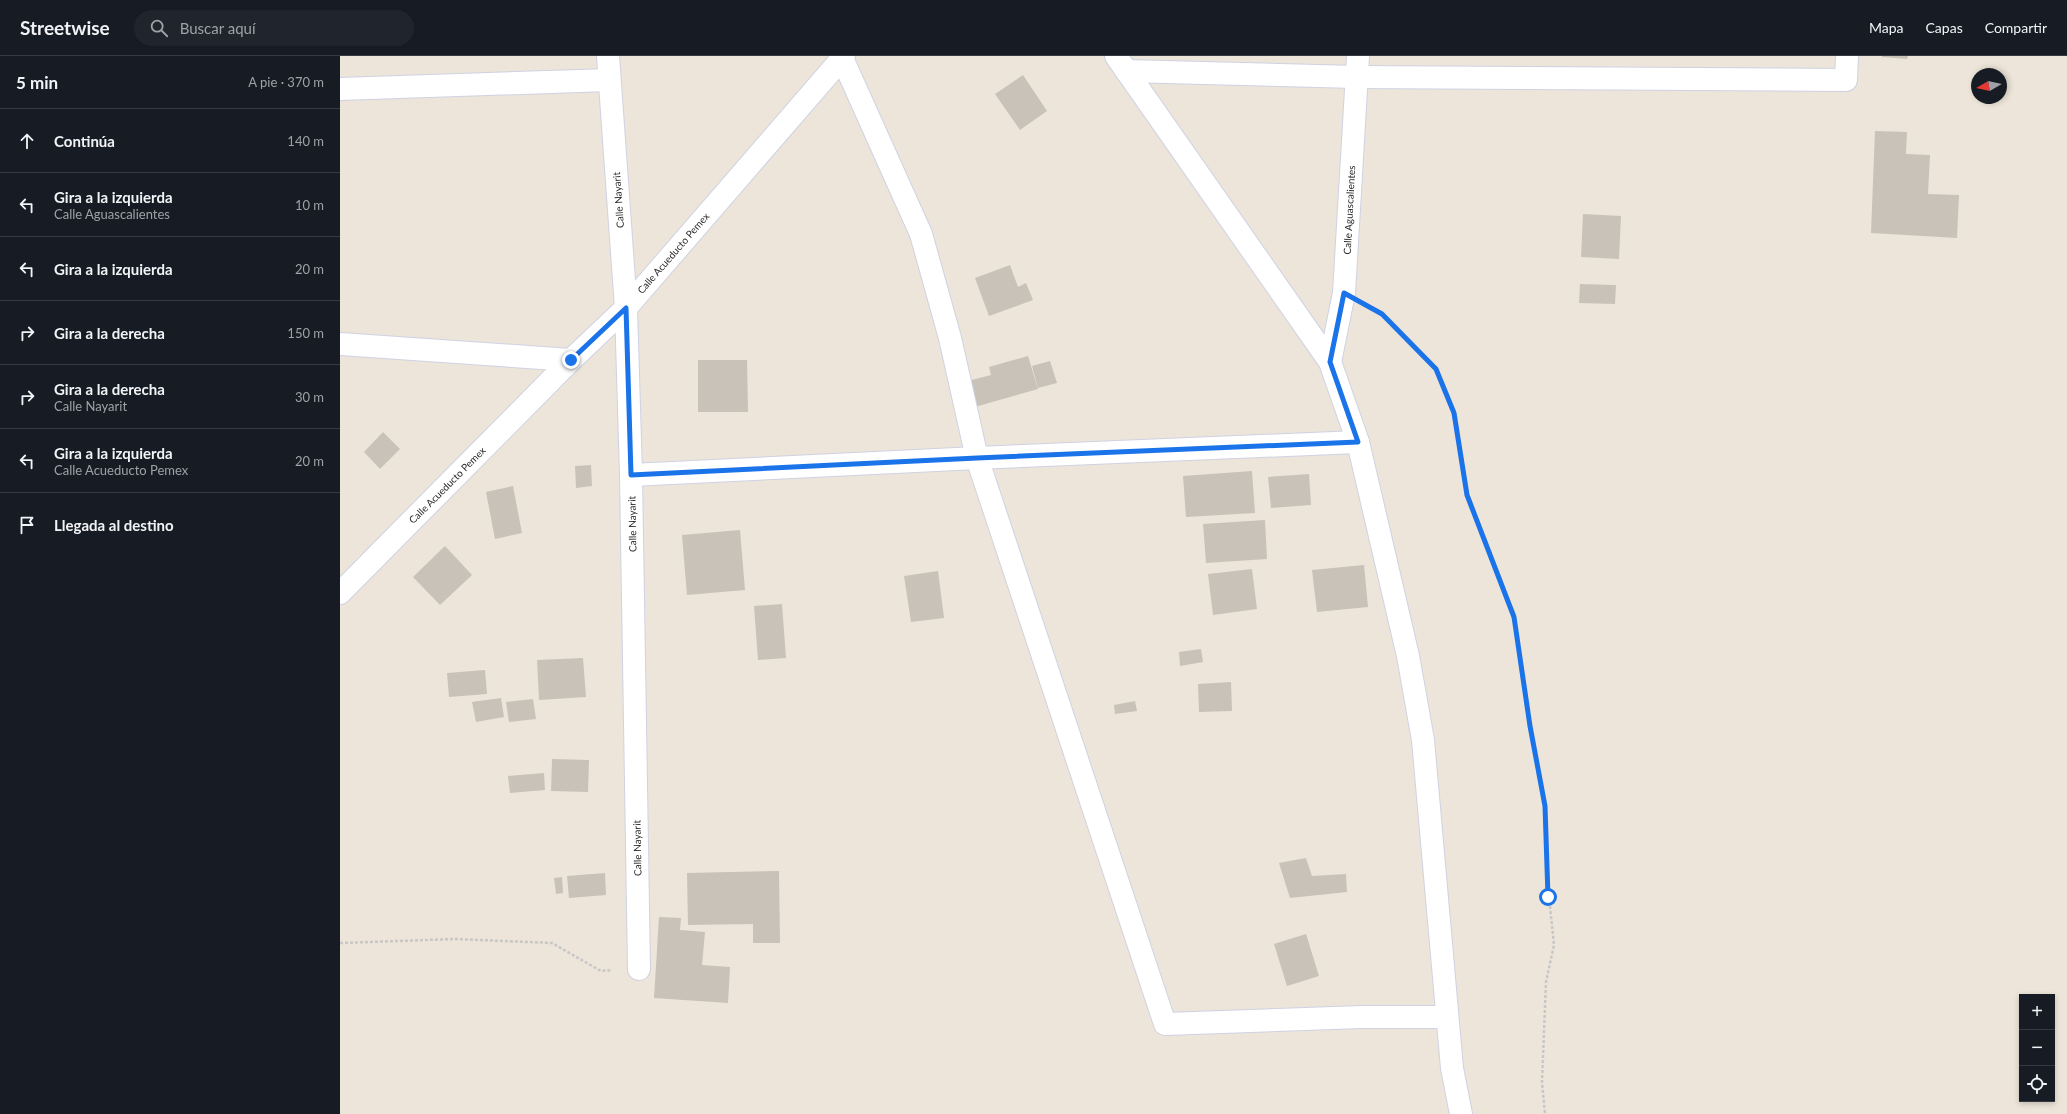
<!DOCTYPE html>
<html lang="es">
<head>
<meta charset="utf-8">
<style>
  body { margin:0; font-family:Lato,sans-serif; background:#20242c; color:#f1f3f6 }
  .controls { position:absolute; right:12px; bottom:12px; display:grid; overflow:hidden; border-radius:0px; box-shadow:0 2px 6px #0003 }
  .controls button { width:36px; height:36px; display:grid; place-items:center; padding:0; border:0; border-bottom:1px solid #363941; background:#171b24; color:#f1f3f6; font:20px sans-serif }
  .compass { position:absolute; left:1631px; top:12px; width:36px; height:36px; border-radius:50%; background:#171b24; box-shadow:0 2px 6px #0003; rotate:261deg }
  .stop { position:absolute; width:12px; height:12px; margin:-9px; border:3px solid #1a73e8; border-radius:50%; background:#fff }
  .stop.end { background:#1a73e8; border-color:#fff; box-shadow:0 1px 4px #0008 }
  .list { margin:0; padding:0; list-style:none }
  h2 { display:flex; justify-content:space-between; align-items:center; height:52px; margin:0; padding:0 16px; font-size:17px }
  h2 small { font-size:13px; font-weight:400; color:#9ea1a6 }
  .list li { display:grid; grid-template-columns:26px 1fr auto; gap:12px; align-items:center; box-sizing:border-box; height:64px; padding:0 16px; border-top:1px solid #363941 }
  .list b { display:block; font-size:15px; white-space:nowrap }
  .list p { margin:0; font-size:13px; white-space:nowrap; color:#9ea1a6 }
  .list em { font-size:13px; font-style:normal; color:#9ea1a6 }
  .icon { flex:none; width:22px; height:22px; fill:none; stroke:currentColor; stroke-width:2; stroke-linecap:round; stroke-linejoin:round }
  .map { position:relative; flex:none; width:1727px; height:1058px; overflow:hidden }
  header { display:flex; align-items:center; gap:24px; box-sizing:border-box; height:56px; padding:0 20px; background:#171b24; border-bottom:1px solid #363941 }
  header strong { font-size:19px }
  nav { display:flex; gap:22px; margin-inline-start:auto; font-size:14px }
  .search { width:280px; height:36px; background:#20242c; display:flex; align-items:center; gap:10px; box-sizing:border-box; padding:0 14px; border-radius:22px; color:#9ea1a6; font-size:15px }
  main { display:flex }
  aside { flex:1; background:#171b24 }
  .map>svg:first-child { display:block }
</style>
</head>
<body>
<header>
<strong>Streetwise</strong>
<div class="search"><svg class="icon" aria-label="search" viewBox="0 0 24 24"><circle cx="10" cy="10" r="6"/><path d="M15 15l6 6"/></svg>Buscar aquí</div>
<nav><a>Mapa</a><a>Capas</a><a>Compartir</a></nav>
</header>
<main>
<aside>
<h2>5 min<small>A pie · 370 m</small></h2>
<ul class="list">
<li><svg class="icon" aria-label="ahead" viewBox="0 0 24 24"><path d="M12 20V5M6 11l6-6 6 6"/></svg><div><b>Continúa</b></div><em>140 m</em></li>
<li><svg class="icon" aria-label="left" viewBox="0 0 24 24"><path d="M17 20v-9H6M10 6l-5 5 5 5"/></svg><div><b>Gira a la izquierda</b><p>Calle Aguascalientes</p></div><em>10 m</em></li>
<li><svg class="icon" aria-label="left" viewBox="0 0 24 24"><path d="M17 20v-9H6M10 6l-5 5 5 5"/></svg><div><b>Gira a la izquierda</b></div><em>20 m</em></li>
<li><svg class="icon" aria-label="right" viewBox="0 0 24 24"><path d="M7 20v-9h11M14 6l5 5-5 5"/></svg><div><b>Gira a la derecha</b></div><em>150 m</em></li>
<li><svg class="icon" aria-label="right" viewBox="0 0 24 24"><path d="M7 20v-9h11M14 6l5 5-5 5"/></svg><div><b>Gira a la derecha</b><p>Calle Nayarit</p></div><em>30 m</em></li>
<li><svg class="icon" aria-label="left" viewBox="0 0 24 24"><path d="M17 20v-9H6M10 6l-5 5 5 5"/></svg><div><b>Gira a la izquierda</b><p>Calle Acueducto Pemex</p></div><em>20 m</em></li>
<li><svg class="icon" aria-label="arrive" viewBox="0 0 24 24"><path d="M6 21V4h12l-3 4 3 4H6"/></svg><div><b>Llegada al destino</b></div></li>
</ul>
</aside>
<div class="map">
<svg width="1727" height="1058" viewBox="0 0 1727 1058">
  <rect width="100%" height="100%" fill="#ede5d9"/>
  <!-- building -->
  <g fill="#c8c2b9">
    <path d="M1542,0H1568L1567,3L1542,1Z"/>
    <path d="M683,19L707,55L680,74L655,38Z"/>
    <path d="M1535,75L1567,76L1566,98L1590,99L1588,138L1619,139L1617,182L1531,177Z"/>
    <path d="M1243,158L1281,160L1279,203L1241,201Z"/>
    <path d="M670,209L678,231L686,227L693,244L649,260L635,222Z"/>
    <path d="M1240,228L1276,229L1275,248L1239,247Z"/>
    <path d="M688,300L698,333L631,352L624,326L651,319L649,311Z"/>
    <path d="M358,304H407L408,356H358Z"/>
    <path d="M710,305L717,327L698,332L692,310Z"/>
    <path d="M43,376L60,393L40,413L24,396Z"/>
    <path d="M251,409L252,430L236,432L235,410Z"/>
    <path d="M912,415L915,457L846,461L843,420Z"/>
    <path d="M969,418L971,449L931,452L928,421Z"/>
    <path d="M173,430L182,477L155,483L146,436Z"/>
    <path d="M925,464L927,503L866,507L863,468Z"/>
    <path d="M400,474L405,534L347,539L342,479Z"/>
    <path d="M105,490L132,519L100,549L73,521Z"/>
    <path d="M1024,509L1028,551L977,556L972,514Z"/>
    <path d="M912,513L917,553L873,559L868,518Z"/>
    <path d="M598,515L604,562L571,566L564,520Z"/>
    <path d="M442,548L446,602L418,604L414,550Z"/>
    <path d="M861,593L863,606L840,610L839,596Z"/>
    <path d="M243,602L246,641L199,644L197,604Z"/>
    <path d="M145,614L147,638L109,641L107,617Z"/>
    <path d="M891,626L892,655L859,656L858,628Z"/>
    <path d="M161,642L164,661L136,666L132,646Z"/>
    <path d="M193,643L196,663L169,666L166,646Z"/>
    <path d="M795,645L797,655L775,658L774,649Z"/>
    <path d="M212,703L249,704L248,736L211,735Z"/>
    <path d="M204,717L205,734L170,737L168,720Z"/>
    <path d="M966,802L972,820L1006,818L1007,836L950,842L939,807Z"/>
    <path d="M439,815L440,887H413V868L348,869L347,817Z"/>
    <path d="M265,817L266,839L229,842L227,820Z"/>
    <path d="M222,821L223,837L216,838L214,822Z"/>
    <path d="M319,861L341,862L340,874L365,876L362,909L390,911L388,947L314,942Z"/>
    <path d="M966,878L979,920L947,930L934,888Z"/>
  </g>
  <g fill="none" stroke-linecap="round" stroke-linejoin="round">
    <!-- minor casing -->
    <g stroke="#cfd2e3" stroke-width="24">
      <g id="minor">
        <path d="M268,0L286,252L291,419L299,913"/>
        <path d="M776,0L990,306L1018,386L1068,600L1083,684L1112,1012L1121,1058"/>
        <path d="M502,2L581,178L610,282L637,402L825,968L1021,961H1107"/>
        <path d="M786,15L1016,21L1506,24L1507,0"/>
        <path d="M0,33L269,24"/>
        <path d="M0,288L231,304"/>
        <path d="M990,306L1004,237L1018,0"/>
        <path d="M291,419L637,402L1018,386"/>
        <path d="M0,537L231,304L286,252L504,0"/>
      </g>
    </g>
    <!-- path -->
    <g stroke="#c7c7c7" stroke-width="2.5" stroke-dasharray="3 2" stroke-linecap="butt">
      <path d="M1029,251L1042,258L1096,313L1114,357L1127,439L1174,561L1189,670L1205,750L1209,841L1214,889L1206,926L1202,1026L1205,1058"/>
      <path d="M0,887L115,883L212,887L261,915L272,914"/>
    </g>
    <!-- minor -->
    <use href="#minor" stroke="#fff" stroke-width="22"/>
  </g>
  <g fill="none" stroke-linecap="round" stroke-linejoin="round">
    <!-- route -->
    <path stroke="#1a73e8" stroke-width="5" d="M231,304L286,252L291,419L637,402L1018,386L990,306L1004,237L1042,258L1096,313L1114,357L1127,439L1174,561L1190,670L1205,750L1208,841"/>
  </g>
  <g text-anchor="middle" stroke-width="4" stroke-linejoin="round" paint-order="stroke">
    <!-- street labels -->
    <g font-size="10" fill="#292929" stroke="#fff">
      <text transform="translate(278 144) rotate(-94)" y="4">Calle Nayarit</text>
      <text transform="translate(1009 154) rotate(-87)" y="4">Calle Aguascalientes</text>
      <text transform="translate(333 197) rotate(-49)" y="4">Calle Acueducto Pemex</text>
      <text transform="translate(107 429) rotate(-45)" y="4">Calle Acueducto Pemex</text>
      <text transform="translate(292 468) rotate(-91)" y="4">Calle Nayarit</text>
      <text transform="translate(297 792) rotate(-91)" y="4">Calle Nayarit</text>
    </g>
  </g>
</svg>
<div class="controls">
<button>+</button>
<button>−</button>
<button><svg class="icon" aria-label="locate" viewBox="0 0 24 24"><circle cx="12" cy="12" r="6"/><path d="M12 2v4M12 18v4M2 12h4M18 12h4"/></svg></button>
</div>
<svg class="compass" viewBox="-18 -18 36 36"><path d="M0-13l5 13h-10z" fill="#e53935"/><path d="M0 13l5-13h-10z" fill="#9ea1a6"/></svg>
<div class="stop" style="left:1208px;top:841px"></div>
<div class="stop end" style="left:231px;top:304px"></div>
</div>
</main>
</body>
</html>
